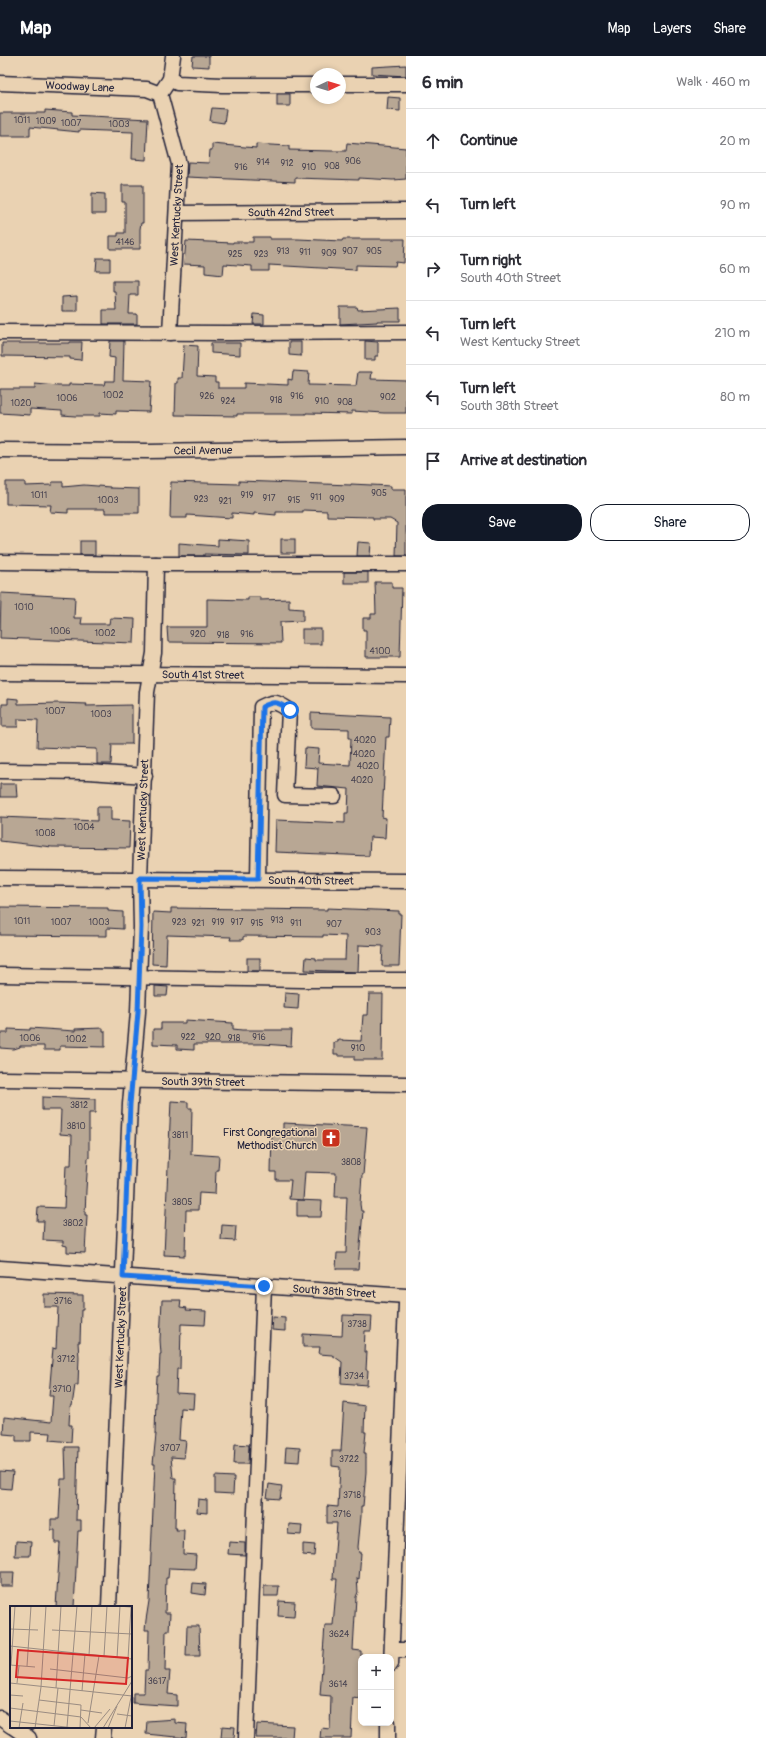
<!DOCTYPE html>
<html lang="en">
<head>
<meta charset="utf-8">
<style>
  body { margin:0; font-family:Pangolin,sans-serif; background:#f2f2f3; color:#2b2b33 }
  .controls { position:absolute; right:12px; bottom:12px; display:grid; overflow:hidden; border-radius:8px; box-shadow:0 2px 6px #0003 }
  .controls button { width:36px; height:36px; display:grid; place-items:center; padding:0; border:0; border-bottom:1px solid #e1e1e2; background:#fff; color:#2b2b33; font:20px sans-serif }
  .compass { position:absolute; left:310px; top:12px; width:36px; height:36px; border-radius:50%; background:#fff; box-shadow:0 2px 6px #0003; rotate:86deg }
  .stop { position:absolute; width:12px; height:12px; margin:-9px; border:3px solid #1a73e8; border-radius:50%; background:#fff }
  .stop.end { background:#1a73e8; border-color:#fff; box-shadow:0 1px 4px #0008 }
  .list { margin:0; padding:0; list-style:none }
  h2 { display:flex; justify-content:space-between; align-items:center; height:52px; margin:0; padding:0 16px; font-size:17px }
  h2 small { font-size:13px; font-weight:400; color:#7c7c81 }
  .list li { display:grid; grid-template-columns:26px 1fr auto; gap:12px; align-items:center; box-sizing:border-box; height:64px; padding:0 16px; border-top:1px solid #e1e1e2 }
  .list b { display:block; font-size:15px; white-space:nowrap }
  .list p { margin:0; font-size:13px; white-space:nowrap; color:#7c7c81 }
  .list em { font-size:13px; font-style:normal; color:#7c7c81 }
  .actions { display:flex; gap:8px; padding:12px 16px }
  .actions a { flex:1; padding:9px 0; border:1px solid #111827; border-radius:16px; text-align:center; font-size:14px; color:#111827 }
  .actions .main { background:#111827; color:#fff }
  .icon { flex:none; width:22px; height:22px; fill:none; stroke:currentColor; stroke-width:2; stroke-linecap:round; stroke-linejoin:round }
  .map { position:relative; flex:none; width:406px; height:1682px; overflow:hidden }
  header { display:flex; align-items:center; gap:24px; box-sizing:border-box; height:56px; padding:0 20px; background:#111827; color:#fff }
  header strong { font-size:19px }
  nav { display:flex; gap:22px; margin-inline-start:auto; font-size:14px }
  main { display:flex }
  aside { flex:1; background:#fff }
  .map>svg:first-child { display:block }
</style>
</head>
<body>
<header>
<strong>Map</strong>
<nav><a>Map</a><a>Layers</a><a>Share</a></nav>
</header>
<main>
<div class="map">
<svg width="406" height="1682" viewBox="0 0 406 1682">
  <rect width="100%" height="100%" fill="#ead2b2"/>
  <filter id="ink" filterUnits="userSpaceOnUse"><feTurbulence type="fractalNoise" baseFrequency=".025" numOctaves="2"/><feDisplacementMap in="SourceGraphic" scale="8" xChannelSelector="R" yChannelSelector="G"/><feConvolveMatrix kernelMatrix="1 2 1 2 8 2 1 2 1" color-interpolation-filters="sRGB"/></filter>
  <g filter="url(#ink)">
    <!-- building -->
    <g fill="#b8a794" stroke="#22223b">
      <path d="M193,0H209V11L192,10Z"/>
      <path d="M406,9V20L372,18V11Z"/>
      <rect x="277" y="38" width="13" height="12"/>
      <path d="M388,41L400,42V55L387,54Z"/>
      <path d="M212,52L226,53L224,67L210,65Z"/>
      <path d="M45,54L72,56V59L148,63L146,104L132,103L133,76L79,74V76L30,71V80H0V57H45Z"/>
      <path d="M347,87L406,92V123L393,124L359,122V124L295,122V126L187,121L188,106L209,107L210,94H212V88L256,92V88L271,89L289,90V94L332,95H346Z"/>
      <path d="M122,129H143V167H141L140,173V193H110V180H118V177H125V146H122Z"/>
      <path d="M92,137L105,138V158H92Z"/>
      <path d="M253,181H270V183H298L342,185L343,183H405L404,207L396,206L395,210L356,209V214L269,209V215H252V210L224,208L223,219L205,217V209L184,208L186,185L233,187V186H253Z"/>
      <path d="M97,202H110V215H96Z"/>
      <path d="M113,225H138V239H130L129,258H137V268H103V254H116L115,235H113Z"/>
      <path d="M77,240V255H62V241Z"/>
      <path d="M340,251H357L358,254L400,252V265H377V266L340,268Z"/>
      <path d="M254,258L264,259V268H253Z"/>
      <path d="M110,285H124L123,324L151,325L149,356L116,355V358L100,357V360H75L62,359V355L30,353V359L0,357V333H35V328L58,330H69V328L104,329L105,325H114L115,302L109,301Z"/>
      <path d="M365,285L378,286V300H375V304H365Z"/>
      <path d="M70,286H82L81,304L70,303V301L2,300V287H70Z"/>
      <path d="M289,286H301V300L289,299Z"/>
      <path d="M211,287H240V299L211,297Z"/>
      <path d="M184,289L198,290L197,320L215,321V326H218V332H244V327L288,329V323L292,324L293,315L309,316L308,329L356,330L358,316H372L371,323L406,324V357H384L352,355V358L306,357V358H237V360L175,359L176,327H178V322H182Z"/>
      <path d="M239,425L351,429V428L391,430V433H406V500H396L397,467L390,463H373V461L327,460V455L303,454V456H276V459L254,457V459L232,457V462L187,459V462H170L171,426L239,428Z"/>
      <path d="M6,426H25V430L52,429V426H63V431L84,429L110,431V432L139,433V457H105V453H68V457L50,456L51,449L6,448Z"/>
      <path d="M218,483L249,485V499L204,498V500H179V487L218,490Z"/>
      <rect x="281" y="483" width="14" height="14"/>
      <rect x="80" y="485" width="15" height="14"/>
      <path d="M358,486L371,487L370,500H357Z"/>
      <rect x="344" y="516" width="24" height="11"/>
      <path d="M375,526H392V532H402L400,601H366V574H363V562H371V558H376Z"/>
      <path d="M1,537L75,541L74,562H82L81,568H109L110,562L135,563L134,587L0,582Z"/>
      <path d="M248,541H260V544L289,543V552L303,553V565L280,566L281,587L168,586L167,571H207V543L248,544Z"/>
      <rect x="302" y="573" width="19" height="15"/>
      <path d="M8,642L18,643V648L58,647L87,648L86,650L132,649V688H112L111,708H97V693L37,691L38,664L18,663V671H2V648H8Z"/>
      <path d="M311,657L390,661L389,681H386L382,761L386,762L385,782L370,781L369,800L275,796L276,764L345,767V757H348L349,733L317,730L318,712L304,711L305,692L319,693L318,707L350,709L351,682H349V673L311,672Z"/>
      <path d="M0,728H16L17,741H0Z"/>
      <path d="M97,751H111V764L130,765L129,792L52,791L0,785V761L97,765Z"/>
      <path d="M0,851L108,852V855L123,856V873L107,872V880L0,879Z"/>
      <path d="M171,852L327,854V852L399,855V858H401L399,910H382L383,890L359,889L358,916L305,914L306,901L316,902V904H345L346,880L323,879V881L245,880L243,881V884H230L231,881L167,879L166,909L152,908L153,856L171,857Z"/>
      <rect x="247" y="902" width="13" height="13"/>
      <path d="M155,930L168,931L167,940H155Z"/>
      <path d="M285,937L299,938L298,953L284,952Z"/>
      <path d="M369,938H383L382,1004H354V1000H338V998H334V986H338V984L361,985L363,959H368Z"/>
      <path d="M185,964L233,967V973L242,974H292L291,990L262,988H194V994L177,993V989L153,988V973H161V967H185Z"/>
      <path d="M30,972L75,975V973L103,972V975H105V991L60,990V994H44V990H20V991L14,993L0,992V977H8V973L30,974Z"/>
      <path d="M42,1041L95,1043V1057H89V1102H88L86,1134L85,1159H87L85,1197L67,1196V1190L63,1189V1185L43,1184L44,1165H37L38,1151L64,1152L66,1109H71L72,1079L60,1078L61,1054H42Z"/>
      <path d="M171,1045L188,1046V1052H192L191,1098L219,1100L218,1114H216L215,1138L199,1137L198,1154H186L185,1200L164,1199Z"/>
      <path d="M283,1067L367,1071L363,1119H362L360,1148L361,1155H363L358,1213H336L337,1197H346L347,1164H346L347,1141H335L336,1117L305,1116L303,1144L289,1143L291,1124H276V1116H271L272,1075L283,1076Z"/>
      <path d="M297,1144L322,1145L321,1161H307V1160H297Z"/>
      <path d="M222,1169L236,1170L235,1185L221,1184Z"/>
      <path d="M44,1238L83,1239V1254H81L80,1286H78L79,1301L78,1329H75L72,1350H70L69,1369H72L71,1386L50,1384L51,1377L31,1376V1385H16V1379L3,1378L4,1361L51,1366L53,1340H49L53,1292L56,1293L58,1251H44Z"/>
      <path d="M162,1244H181L180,1251L187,1252L186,1254L206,1255L205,1269L181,1268L180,1313H177L176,1337L194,1338L193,1353L181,1352L179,1384L186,1385L184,1402L171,1401L173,1422H176L175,1472H177L176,1474H184L183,1498L196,1499L195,1513L169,1512L168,1522H166L165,1557H170L169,1575H166L165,1615H170L168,1638L177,1639V1650L133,1647V1637H144L145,1614H148L149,1574H145L146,1564L149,1545L155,1408H153L156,1378H155L156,1341L157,1320H159L160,1298H161L160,1284Z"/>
      <path d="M343,1259L372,1260L371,1275H365L364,1296H367L366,1314H368L367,1329L341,1327L342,1306L332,1299L319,1298L320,1291H303V1278L342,1280Z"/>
      <path d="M273,1261L285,1262V1275L272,1274Z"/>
      <path d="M344,1347L365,1350L364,1376H366L364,1397H366V1416L363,1450H361V1460L358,1491L359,1497H361L359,1523L357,1522L358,1536L356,1541L353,1594L361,1595V1619L359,1642L353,1641L351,1682H320L321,1672L330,1673L331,1640L320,1639L325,1569H333L337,1523H333L337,1467H327V1450L338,1451L340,1411L332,1410V1395H341Z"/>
      <path d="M235,1388L249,1389L248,1408H234Z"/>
      <path d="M65,1391H78L76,1464H81V1475H78L74,1551H56L60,1487H55V1474H51V1463H59L61,1423H66Z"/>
      <path d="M286,1391L300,1392L299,1406L285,1405Z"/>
      <path d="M0,1415L13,1416L11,1433L0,1432Z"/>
      <path d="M215,1420L234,1421L233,1438L215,1437Z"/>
      <path d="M269,1428L282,1430L280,1443L267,1442Z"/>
      <path d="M198,1443L207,1444V1457L197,1456Z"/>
      <path d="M289,1468L302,1469L301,1479L288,1478Z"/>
      <path d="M16,1485L31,1486L30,1500H15Z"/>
      <path d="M229,1486L245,1487V1499L228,1498Z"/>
      <path d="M303,1488L315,1489L314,1500L303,1499Z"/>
      <path d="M0,1516H14L13,1530H0Z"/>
      <path d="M193,1527L206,1528L205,1539L192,1537Z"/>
      <path d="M264,1530H279L278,1540H264Z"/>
      <path d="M279,1545L295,1546L294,1561L278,1560Z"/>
      <path d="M187,1570H199L200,1600H186Z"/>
      <path d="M175,1663V1667L187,1668L186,1682L146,1678L147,1665Z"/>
      <path d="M257,1668L293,1670L292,1682H256Z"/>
      <path d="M222,1670L235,1671L234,1682H221Z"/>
    </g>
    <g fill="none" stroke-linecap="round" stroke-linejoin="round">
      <!-- minor casing -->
      <g stroke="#22223b" stroke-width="17">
        <g id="minor">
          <path d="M170,23L177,27L222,29H316"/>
          <path id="s1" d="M0,27L147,33L160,38"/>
          <path d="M340,28H406"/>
          <path id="s2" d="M177,157L406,155"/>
          <path d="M0,276L228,277L406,276"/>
          <path id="s3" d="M170,277L179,108L160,38L170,23L173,0"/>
          <path id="s4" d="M0,394L148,395L406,391"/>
          <path d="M0,506L156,508H406"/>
          <path id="s5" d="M0,617L406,620"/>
          <path d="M0,715L89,716L145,720"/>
          <path id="s6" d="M0,822L406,825"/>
          <path d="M258,823L261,651C275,644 277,646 289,654L285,739L334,740"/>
          <path d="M0,919L303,924H406"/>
          <path id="s7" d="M0,1023L406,1028"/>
          <path id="s8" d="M0,1212L406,1240"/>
          <path id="s9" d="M109,1551L130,1048L138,956L141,871L140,822L147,636L154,597L156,508"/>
          <path d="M392,1594H406"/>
          <path d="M391,1608L406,1248"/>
          <path d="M0,1662L11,1670"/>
          <path d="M13,1671L29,1682"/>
          <path d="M103,1682L104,1671"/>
          <path d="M246,1682L264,1230"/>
          <path d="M388,1682V1667"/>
        </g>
      </g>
      <!-- minor -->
      <use href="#minor" stroke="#ead2b2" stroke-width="14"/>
    </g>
  </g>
  <g fill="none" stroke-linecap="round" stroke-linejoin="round" filter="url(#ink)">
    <!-- route -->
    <path stroke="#1a73e8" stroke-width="5" d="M264,1230L123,1221L130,1048L138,956L141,871L140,822L258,823L262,651C275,644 277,646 290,654"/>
  </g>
  <!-- icons -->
  <defs>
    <g id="church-square" transform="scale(1)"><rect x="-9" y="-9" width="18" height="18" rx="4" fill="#c8321e" stroke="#ead2b2"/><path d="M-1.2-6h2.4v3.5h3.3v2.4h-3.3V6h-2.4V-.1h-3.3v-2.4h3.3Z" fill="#fff"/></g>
  </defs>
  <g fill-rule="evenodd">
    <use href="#church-square" x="331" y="1082"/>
  </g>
  <g text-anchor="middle" stroke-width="3" stroke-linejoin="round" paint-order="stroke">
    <!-- number labels -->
    <g font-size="9" fill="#484351">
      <text x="22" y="67">1011</text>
      <text x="46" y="68">1009</text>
      <text x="71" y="70">1007</text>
      <text x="119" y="71">1003</text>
      <text x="353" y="108">906</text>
      <text x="263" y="109">914</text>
      <text x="287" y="110">912</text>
      <text x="332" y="113">908</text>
      <text x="241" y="114">916</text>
      <text x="309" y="114">910</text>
      <text x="125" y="189">4146</text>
      <text x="283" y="198">913</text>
      <text x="350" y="198">907</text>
      <text x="374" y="198">905</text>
      <text x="305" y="199">911</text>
      <text x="329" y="200">909</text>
      <text x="235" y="201">925</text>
      <text x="261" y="201">923</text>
      <text x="113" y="342">1002</text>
      <text x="207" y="343">926</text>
      <text x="297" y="343">916</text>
      <text x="388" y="344">902</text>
      <text x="67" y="345">1006</text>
      <text x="276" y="347">918</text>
      <text x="228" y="348">924</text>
      <text x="322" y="348">910</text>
      <text x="345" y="349">908</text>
      <text x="21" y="350">1020</text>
      <text x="379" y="440">905</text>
      <text x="39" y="442">1011</text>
      <text x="247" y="442">919</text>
      <text x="316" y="444">911</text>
      <text x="269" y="445">917</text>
      <text x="201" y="446">923</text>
      <text x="337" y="446">909</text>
      <text x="108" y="447">1003</text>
      <text x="294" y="447">915</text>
      <text x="225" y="448">921</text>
      <text x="24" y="554">1010</text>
      <text x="60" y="578">1006</text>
      <text x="105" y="580">1002</text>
      <text x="198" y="581">920</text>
      <text x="247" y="581">916</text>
      <text x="223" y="582">918</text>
      <text x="380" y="598">4100</text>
      <text x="55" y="658">1007</text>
      <text x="101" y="661">1003</text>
      <text x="365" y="687">4020</text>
      <text x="364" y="701">4020</text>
      <text x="368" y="713">4020</text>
      <text x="362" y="727">4020</text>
      <text x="84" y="774">1004</text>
      <text x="45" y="780">1008</text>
      <text x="277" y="867">913</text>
      <text x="22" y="868">1011</text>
      <text x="61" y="869">1007</text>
      <text x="99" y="869">1003</text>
      <text x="179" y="869">923</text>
      <text x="218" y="869">919</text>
      <text x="237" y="869">917</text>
      <text x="198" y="870">921</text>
      <text x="257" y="870">915</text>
      <text x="296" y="870">911</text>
      <text x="334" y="871">907</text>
      <text x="373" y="879">903</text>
      <text x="188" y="984">922</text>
      <text x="213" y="984">920</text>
      <text x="259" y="984">916</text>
      <text x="30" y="985">1006</text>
      <text x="234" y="985">918</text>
      <text x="76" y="986">1002</text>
      <text x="358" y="995">910</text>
      <text x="79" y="1052">3812</text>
      <text x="76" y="1073">3810</text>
      <text x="180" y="1082">3811</text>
      <text x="351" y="1109">3808</text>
      <text x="182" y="1149">3805</text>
      <text x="73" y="1170">3802</text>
      <text x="63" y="1248">3716</text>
      <text x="357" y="1271">3738</text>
      <text x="66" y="1306">3712</text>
      <text x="354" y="1323">3734</text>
      <text x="62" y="1336">3710</text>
      <text x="170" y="1395">3707</text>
      <text x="349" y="1406">3722</text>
      <text x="352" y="1442">3718</text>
      <text x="342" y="1461">3716</text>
      <text x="339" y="1581">3624</text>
      <text x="157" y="1628">3617</text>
      <text x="338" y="1631">3614</text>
    </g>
    <!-- street labels -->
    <g font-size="11" fill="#22223b" stroke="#ead2b2">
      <text dy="4" stroke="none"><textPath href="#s1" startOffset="80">Woodway Lane</textPath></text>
      <text dy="4" stroke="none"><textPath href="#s2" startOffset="114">South 42nd Street</textPath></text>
      <text dy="4" stroke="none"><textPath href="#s3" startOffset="118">West Kentucky Street</textPath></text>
      <text dy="4" stroke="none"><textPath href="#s4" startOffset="203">Cecil Avenue</textPath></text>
      <text dy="4" stroke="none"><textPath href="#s5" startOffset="203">South 41st Street</textPath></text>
      <text dy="4" stroke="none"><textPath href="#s9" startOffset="798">West Kentucky Street</textPath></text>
      <text dy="4" stroke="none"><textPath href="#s6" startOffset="311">South 40th Street</textPath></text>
      <text dy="4" stroke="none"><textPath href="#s7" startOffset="203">South 39th Street</textPath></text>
      <text dy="4" stroke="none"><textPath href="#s8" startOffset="335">South 38th Street</textPath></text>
      <text dy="4" stroke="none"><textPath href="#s9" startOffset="270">West Kentucky Street</textPath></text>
    </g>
    <!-- poi labels -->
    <g font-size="11" fill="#22223b" stroke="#ead2b2" text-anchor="end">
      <text x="317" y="1080">First Congregational<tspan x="317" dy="13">Methodist Church</tspan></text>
    </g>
  </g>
  <!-- overview -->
  <g transform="translate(10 1550)">
    <rect width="122" height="122" fill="#ead2b2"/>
    <path fill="none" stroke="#9a8c82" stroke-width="1" d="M107,0L121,1M0,23L28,24M42,24L122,28M0,40L122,53M79,49L82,0M94,50L97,0M107,52L110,0M118,53L121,1M0,59L25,61M1,59L5,0M17,60L21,0M40,63L118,72L122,70M0,77L122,90M7,77L9,60M46,82L51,0M72,85L75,48M0,89L13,90M29,94L71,99M0,102L71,111L81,122M71,104L92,107M107,108L122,110M0,115L65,122M78,117L89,50M44,120L48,82M57,121L67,0M9,122L13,97M25,122L31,81L36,0M70,122L71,99M84,122L100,103M93,122L122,75M98,122L107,100M115,122L122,86"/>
    <path fill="#d62828" fill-opacity="0.15" stroke="#d62828" stroke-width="2" d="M8,44L118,52L116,78L6,71Z"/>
    <rect width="122" height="122" fill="none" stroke="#22223b" stroke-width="2"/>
  </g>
</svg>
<div class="controls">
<button>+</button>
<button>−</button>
</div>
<svg class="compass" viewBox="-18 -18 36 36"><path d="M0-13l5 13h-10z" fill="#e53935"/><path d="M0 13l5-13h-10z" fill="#7c7c81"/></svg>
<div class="stop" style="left:290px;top:654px"></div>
<div class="stop end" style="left:264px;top:1230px"></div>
</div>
<aside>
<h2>6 min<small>Walk · 460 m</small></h2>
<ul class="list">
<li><svg class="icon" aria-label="ahead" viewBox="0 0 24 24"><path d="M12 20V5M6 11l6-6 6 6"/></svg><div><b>Continue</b></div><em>20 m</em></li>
<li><svg class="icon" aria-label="left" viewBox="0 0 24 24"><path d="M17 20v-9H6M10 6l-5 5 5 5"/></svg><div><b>Turn left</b></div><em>90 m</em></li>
<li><svg class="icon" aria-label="right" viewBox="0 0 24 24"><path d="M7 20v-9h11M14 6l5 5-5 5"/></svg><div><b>Turn right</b><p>South 40th Street</p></div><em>60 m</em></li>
<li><svg class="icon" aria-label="left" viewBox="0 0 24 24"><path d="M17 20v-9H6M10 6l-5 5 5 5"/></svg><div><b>Turn left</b><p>West Kentucky Street</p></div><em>210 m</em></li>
<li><svg class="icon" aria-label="left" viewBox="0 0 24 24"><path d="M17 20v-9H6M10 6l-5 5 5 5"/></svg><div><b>Turn left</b><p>South 38th Street</p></div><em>80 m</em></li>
<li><svg class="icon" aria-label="arrive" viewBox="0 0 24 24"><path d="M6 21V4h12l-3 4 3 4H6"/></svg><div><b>Arrive at destination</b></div></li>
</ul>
<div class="actions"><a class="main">Save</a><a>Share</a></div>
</aside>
</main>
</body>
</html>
